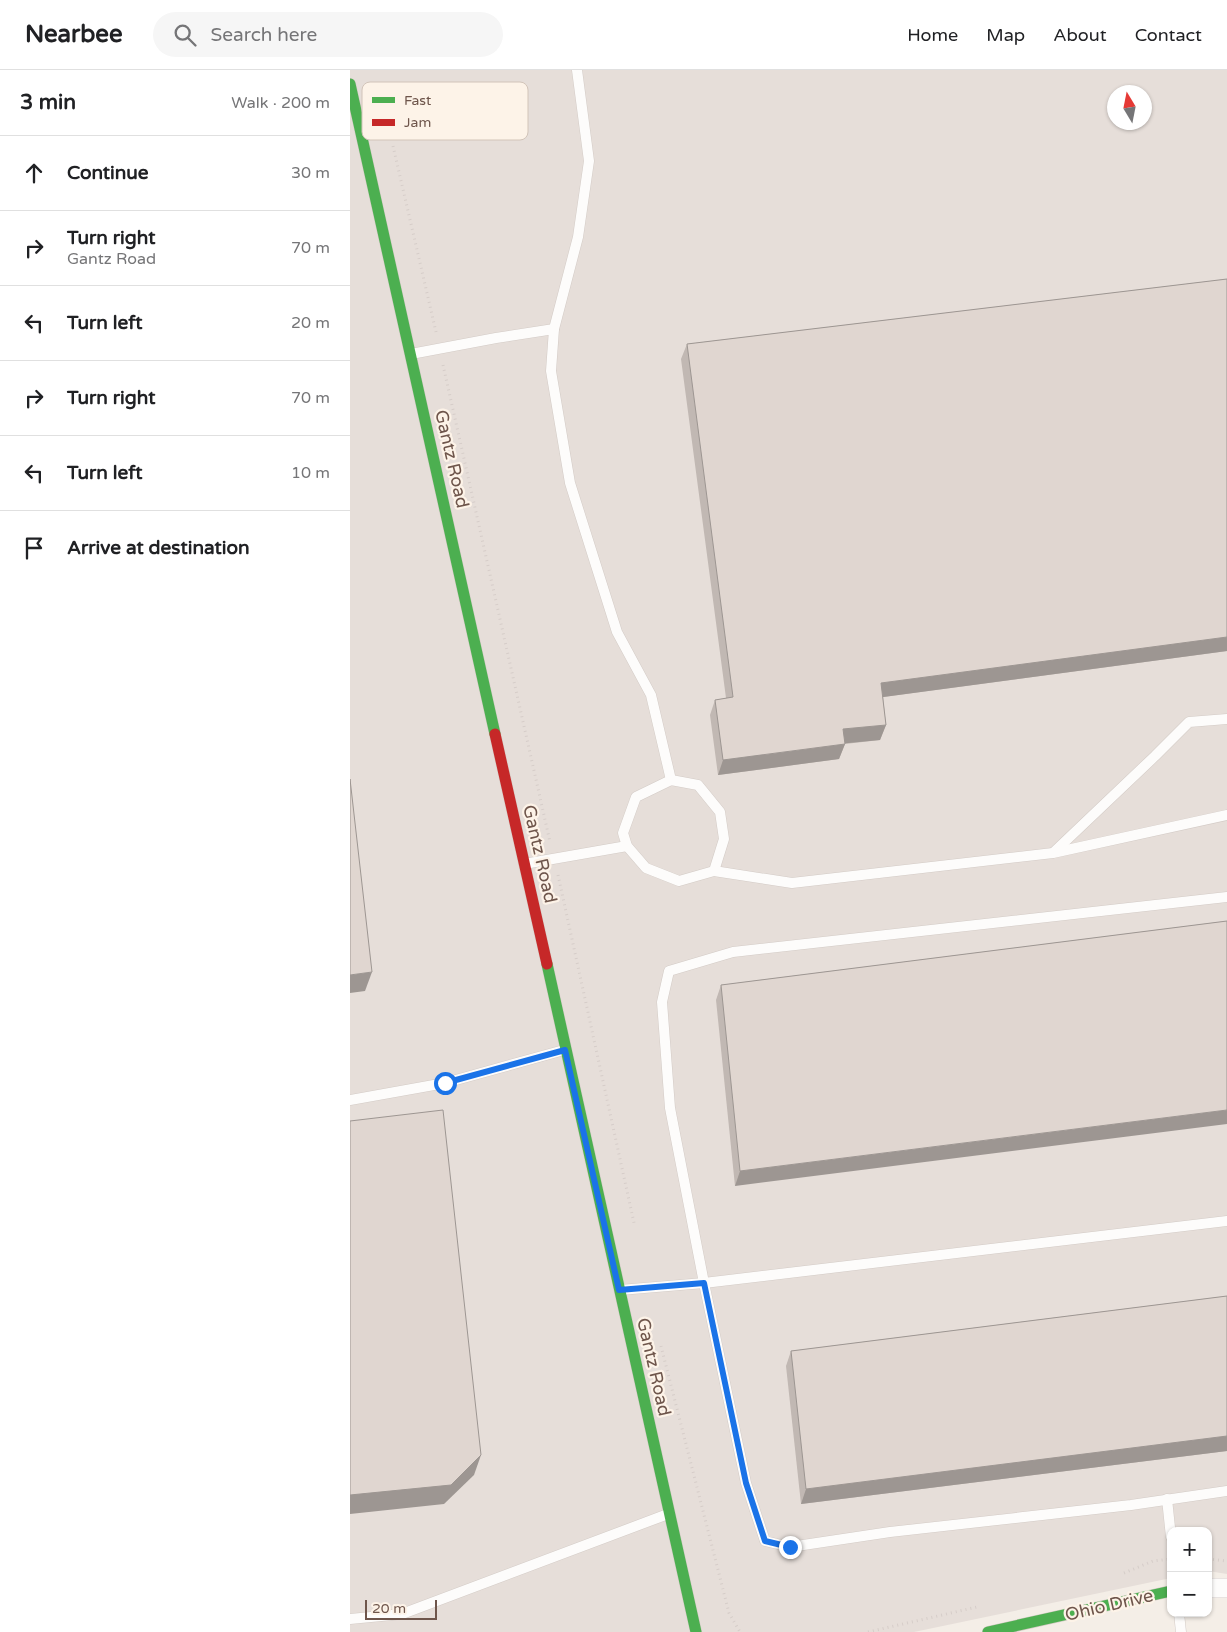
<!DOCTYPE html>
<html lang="en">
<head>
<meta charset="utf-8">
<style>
  body { margin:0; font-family:"Varela Round",sans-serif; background:#f6f6f6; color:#202124 }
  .controls { position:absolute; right:15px; bottom:15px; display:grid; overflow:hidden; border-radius:10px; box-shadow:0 1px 4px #0004 }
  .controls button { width:45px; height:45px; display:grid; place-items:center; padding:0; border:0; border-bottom:1px solid #e0e0e0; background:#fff; color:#202124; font:25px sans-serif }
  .compass { position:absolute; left:757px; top:15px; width:45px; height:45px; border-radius:50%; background:#fff; box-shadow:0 1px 4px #0004; rotate:350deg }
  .scale { position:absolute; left:15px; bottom:12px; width:72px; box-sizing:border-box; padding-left:5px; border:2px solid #6e554b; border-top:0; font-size:14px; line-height:18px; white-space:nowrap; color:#6e554b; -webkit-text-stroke:4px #fdf3e8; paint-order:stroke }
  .stop { position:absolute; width:15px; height:15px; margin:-11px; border:4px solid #1a73e8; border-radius:50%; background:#fff }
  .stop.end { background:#1a73e8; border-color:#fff; box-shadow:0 1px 5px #0008 }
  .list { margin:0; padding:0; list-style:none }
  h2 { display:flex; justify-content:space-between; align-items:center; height:65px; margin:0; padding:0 20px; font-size:21px }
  h2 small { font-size:16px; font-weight:400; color:#757577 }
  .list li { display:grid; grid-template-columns:32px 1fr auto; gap:15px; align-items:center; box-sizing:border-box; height:75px; padding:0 20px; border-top:1px solid #e0e0e0 }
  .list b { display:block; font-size:19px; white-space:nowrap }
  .list p { margin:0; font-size:16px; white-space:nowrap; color:#757577 }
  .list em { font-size:16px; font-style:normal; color:#757577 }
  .icon { flex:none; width:28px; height:28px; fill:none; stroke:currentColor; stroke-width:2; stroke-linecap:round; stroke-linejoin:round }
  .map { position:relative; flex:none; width:877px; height:1562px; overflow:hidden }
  header { display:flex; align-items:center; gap:30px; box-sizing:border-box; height:70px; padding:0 25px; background:#fff; border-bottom:1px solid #e0e0e0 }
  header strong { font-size:24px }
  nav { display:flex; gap:28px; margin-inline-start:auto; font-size:18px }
  .search { width:350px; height:45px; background:#f6f6f6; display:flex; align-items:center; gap:12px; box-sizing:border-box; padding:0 18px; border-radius:28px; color:#757577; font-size:19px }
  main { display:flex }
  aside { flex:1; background:#fff }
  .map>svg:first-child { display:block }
</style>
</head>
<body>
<header>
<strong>Nearbee</strong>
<div class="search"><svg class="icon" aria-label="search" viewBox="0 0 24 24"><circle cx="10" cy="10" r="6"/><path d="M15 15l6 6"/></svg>Search here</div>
<nav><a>Home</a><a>Map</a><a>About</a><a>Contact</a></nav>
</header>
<main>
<aside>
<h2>3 min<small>Walk · 200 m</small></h2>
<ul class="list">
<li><svg class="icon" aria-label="ahead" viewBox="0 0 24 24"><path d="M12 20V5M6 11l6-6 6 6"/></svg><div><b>Continue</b></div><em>30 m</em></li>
<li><svg class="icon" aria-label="right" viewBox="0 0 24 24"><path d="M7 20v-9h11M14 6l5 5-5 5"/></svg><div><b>Turn right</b><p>Gantz Road</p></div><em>70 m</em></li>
<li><svg class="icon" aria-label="left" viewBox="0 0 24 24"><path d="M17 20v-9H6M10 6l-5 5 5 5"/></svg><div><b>Turn left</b></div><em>20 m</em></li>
<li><svg class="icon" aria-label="right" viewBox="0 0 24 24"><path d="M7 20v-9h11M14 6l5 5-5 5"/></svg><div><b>Turn right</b></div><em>70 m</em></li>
<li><svg class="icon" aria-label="left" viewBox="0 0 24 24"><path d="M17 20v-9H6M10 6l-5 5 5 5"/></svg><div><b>Turn left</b></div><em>10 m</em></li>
<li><svg class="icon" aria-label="arrive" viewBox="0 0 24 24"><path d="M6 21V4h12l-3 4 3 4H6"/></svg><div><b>Arrive at destination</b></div></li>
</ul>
</aside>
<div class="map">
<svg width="877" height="1562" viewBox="0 0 877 1562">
  <rect width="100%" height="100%" fill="#f4eee7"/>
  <!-- industrial -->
  <path fill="#e6ded9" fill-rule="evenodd" d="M0,0H877V1504L858,1501V1461H821V1508L564,1562H0ZM764,22H794V52H764Z"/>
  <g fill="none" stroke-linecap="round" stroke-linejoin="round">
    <!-- lane casing -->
    <g stroke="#d3cbc6" stroke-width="11">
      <g id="lane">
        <path d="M204,259L228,167L239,91L227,0"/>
        <path d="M61,284L146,268L204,259L201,301L220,413L267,562L301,625L321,710"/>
        <path d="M321,710L348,715L370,742L374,769L364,801L329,811L296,798L277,776L273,763L286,727Z"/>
        <path d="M704,782L805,686L839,652L877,649"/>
        <path d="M174,794L277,776"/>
        <path d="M364,801L442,813L703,783L877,745"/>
        <path d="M877,827L383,882L319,901L312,932L320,1038L354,1213L396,1413L415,1471L440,1477L540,1462L781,1435L877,1421"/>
        <path d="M0,1030L95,1013L214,980"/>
        <path d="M270,1220L354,1213L877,1151"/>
        <path d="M817,1429L821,1467"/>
        <path d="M829,1543L831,1562"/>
        <path d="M0,1549L52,1544L318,1444"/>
      </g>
    </g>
    <!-- street casing -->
    <g stroke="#d3cbc6" stroke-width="20">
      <path id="street" d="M858,1518H877"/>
    </g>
    <!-- fast casing -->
    <g stroke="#d3cac4" stroke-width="12">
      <g id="fast">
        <path d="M0,14L145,664"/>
        <path d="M197,894L346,1562"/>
        <path d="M638,1562L821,1521"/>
      </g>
    </g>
    <!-- jam casing -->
    <g stroke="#d3cac4" stroke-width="12">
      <path id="jam" d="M145,664L197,894"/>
    </g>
    <!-- path -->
    <g stroke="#d6cdc9" stroke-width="3" stroke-dasharray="1 4" stroke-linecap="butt">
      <path d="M43,76L86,262"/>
      <path d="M93,295L200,772"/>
      <path d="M208,805L284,1153"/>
      <path d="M311,1276L379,1543L390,1562"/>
      <path d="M858,1489L877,1491"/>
      <path d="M774,1503L803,1491L821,1489"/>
      <path d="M518,1562L627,1537"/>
    </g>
    <!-- lane -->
    <use href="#lane" stroke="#fdfcfb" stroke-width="10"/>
    <!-- street -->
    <use href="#street" stroke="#fdfcfb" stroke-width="19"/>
    <!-- fast -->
    <use href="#fast" stroke="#4caf50" stroke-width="11"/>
    <!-- jam -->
    <use href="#jam" stroke="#c62828" stroke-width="11"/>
  </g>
  <!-- wall -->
  <g fill="#c1b8b3">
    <path d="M877,209V581L533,627L536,655L530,670L495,674L489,689L368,705L360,645L365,630L376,628L331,289L337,274Z"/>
    <path d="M877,851L385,1116L366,930L371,915Z"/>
    <path d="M877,1226V1381L451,1434L436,1296L441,1281Z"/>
  </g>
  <!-- shaded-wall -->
  <g fill="#9d9692">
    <path d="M877,567V581L526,628L531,613Z"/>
    <path d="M536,655L530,670L488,674L493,659Z"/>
    <path d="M495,674L489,689L368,705L373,690Z"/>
    <path d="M22,902L15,921L0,923V905Z"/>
    <path d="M877,1040V1054L385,1116L390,1101Z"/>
    <path d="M877,1366V1381L451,1434L456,1419Z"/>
    <path d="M131,1385L124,1405L94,1434L0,1444V1425Z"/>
  </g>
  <!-- building -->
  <g fill="#e0d6d0" stroke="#9d9692">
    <path d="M877,209V567L531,613L536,655L493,659L495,674L373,690L365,630L383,627L337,274Z"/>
    <path d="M0,709L22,902L0,905Z"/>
    <path d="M877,851V1040L390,1101L371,915Z"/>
    <path d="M93,1040L131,1385L101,1415L0,1425V1051Z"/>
    <path d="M877,1226V1366L456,1419L441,1281Z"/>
  </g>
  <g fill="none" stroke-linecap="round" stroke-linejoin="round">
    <!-- route -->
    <path stroke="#1a73e8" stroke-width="6" d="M95,1013L215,980L269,1220L354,1213L396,1413L415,1471L440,1477"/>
  </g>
  <g text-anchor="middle" stroke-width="4.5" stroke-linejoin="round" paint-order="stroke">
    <!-- street labels -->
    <g font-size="18" fill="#6e554b" stroke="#fdf3e8">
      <text transform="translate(102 389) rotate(77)" y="6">Gantz Road</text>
      <text transform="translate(190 784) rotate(77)" y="6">Gantz Road</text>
      <text transform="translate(304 1297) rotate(77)" y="6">Gantz Road</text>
      <text transform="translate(759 1535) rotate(-13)" y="6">Ohio Drive</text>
    </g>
  </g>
  <!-- legend -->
  <rect x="12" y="12" width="166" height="58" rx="8" fill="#fdf3e8" stroke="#d2c4b9" stroke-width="1"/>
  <rect x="22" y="27" width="23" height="6" fill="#4caf50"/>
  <rect x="22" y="49" width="23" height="7" fill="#c62828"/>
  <g font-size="14" fill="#6e554b">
    <text x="54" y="35">Fast</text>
    <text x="54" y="57">Jam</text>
  </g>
</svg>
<div class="controls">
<button>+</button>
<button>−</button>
</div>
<svg class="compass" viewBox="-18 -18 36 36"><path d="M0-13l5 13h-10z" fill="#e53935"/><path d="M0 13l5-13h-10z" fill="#757577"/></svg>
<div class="scale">20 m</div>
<div class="stop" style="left:95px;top:1013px"></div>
<div class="stop end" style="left:440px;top:1477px"></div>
</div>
</main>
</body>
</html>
